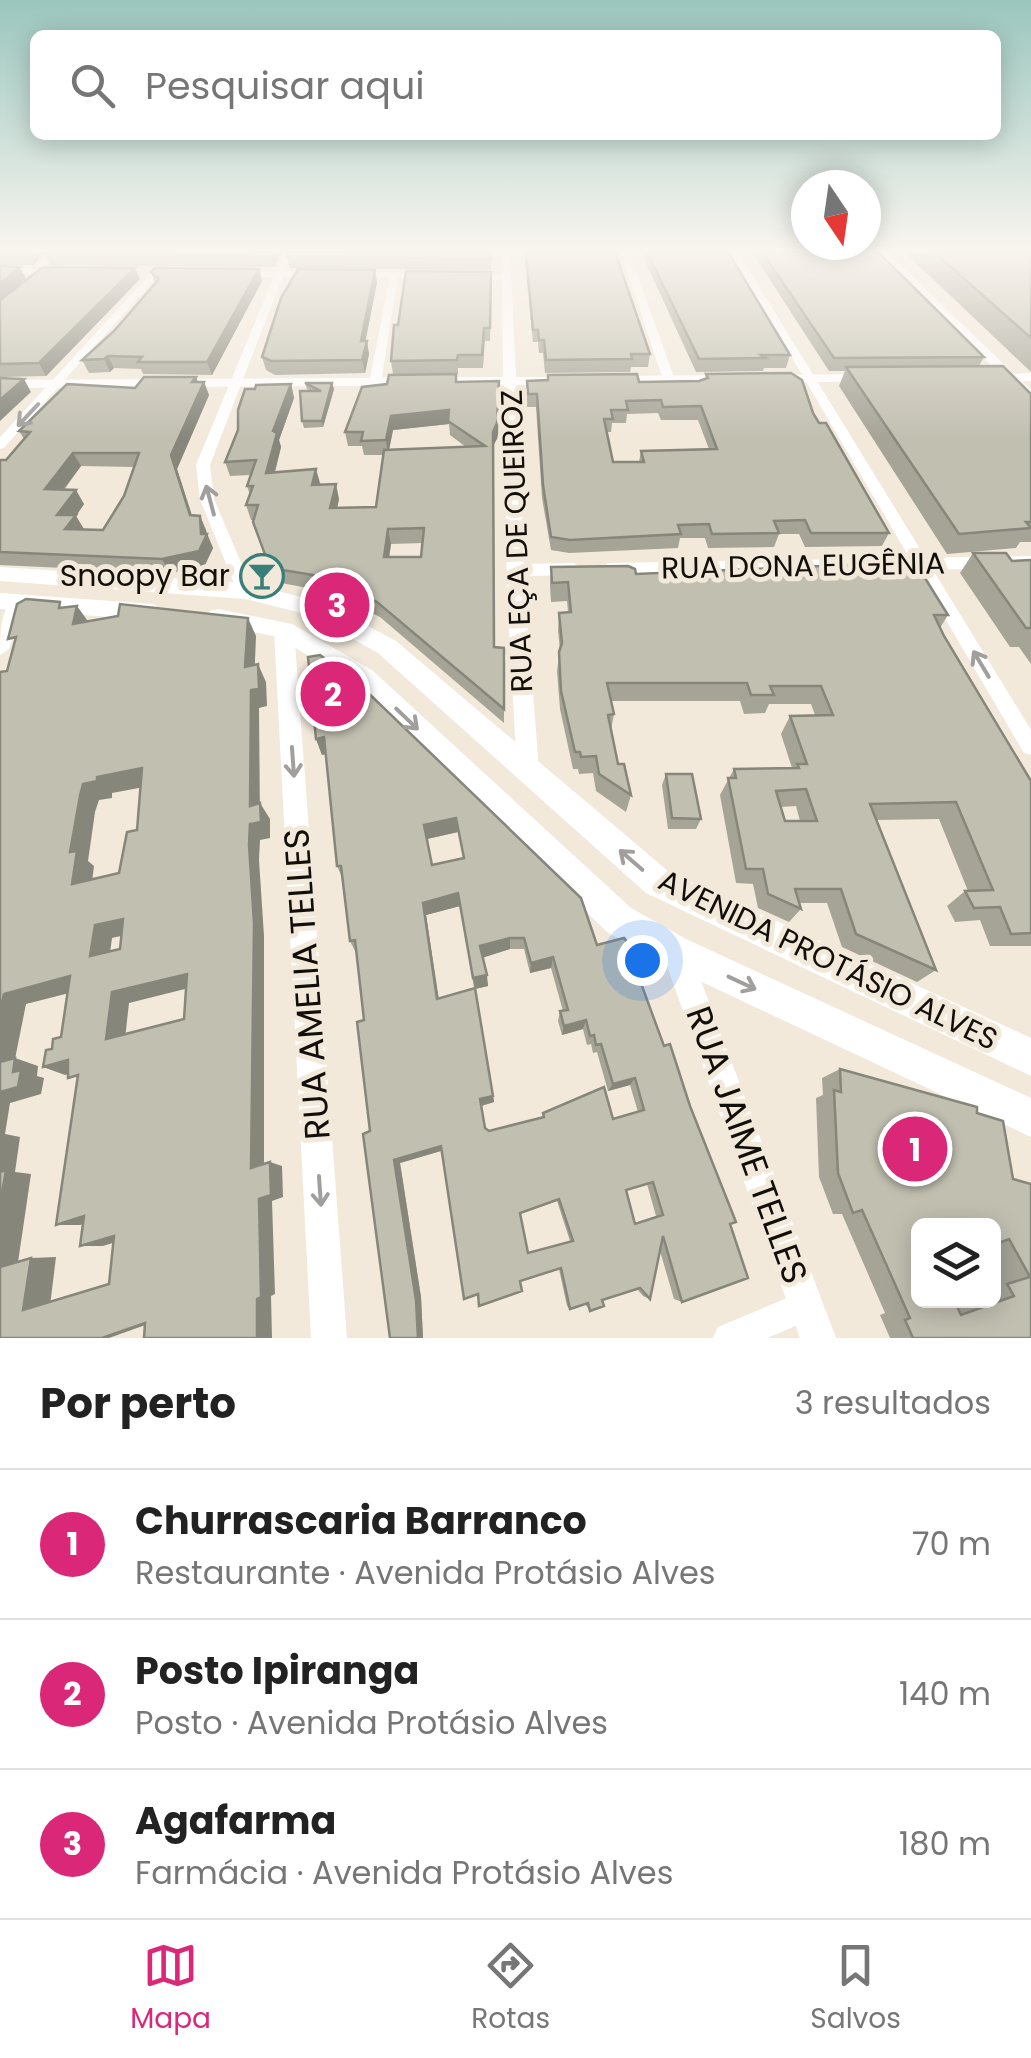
<!DOCTYPE html>
<html lang="pt">
<head>
<meta charset="utf-8">
<style>
  body { margin:0; font-family:Poppins,sans-serif; background:#f2f2f2; color:#222 }
  .controls { position:absolute; right:30px; bottom:30px; display:grid; overflow:hidden; border-radius:15px; box-shadow:0 5px 25px #0003 }
  .controls button { width:90px; height:90px; display:grid; place-items:center; padding:0; border:0; border-bottom:2px solid #e0e0e0; background:#fff; color:#222; font:50px sans-serif }
  .compass { position:absolute; left:791px; top:170px; width:90px; height:90px; border-radius:50%; background:#fff; box-shadow:0 5px 25px #0003; rotate:167deg }
  .you { position:absolute; left:642px; top:960px; width:35px; height:35px; margin:-25px; border:8px solid #fff; border-radius:50%; background:#1a73e8; box-shadow:0 0 0 15px #1a73e833 }
  .badge { display:grid; place-items:center; width:65px; height:65px; border-radius:50%; background:#db2777; color:#fff; font-size:32px; font-weight:700 }
  .pin { position:absolute; translate:-50% -50%; border:5px solid #fff; box-shadow:0 2px 10px #0006 }
  .list { margin:0; padding:0; list-style:none }
  h2 { display:flex; justify-content:space-between; align-items:center; height:130px; margin:0; padding:0 40px; font-size:42px }
  h2 small { font-size:32px; font-weight:400; color:#767676 }
  .list li { display:grid; grid-template-columns:65px 1fr auto; gap:30px; align-items:center; box-sizing:border-box; height:150px; padding:0 40px; border-top:2px solid #e0e0e0 }
  .list b { display:block; font-size:38px; white-space:nowrap }
  .list p { margin:0; font-size:32px; white-space:nowrap; color:#767676 }
  .list em { font-size:32px; font-style:normal; color:#767676 }
  .icon { flex:none; width:55px; height:55px; fill:none; stroke:currentColor; stroke-width:2; stroke-linecap:round; stroke-linejoin:round }
  .map { position:relative; flex:none; width:1031px; height:1338px; overflow:hidden }
  .search { position:absolute; background:#fff; box-shadow:0 5px 25px #0003; left:30px; right:30px; top:30px; height:110px; display:flex; align-items:center; gap:25px; box-sizing:border-box; padding:0 35px; border-radius:15px; color:#767676; font-size:38px }
  .sheet { height:580px; background:#fff }
  nav { display:flex; justify-content:space-around; align-items:center; box-sizing:border-box; height:140px; border-top:2px solid #e0e0e0; background:#fff; font-size:28px; color:#767676 }
  nav a { display:grid; justify-items:center; gap:5px }
  nav .on { color:#db2777 }
  .map>svg:first-child { display:block }
</style>
</head>
<body>
<div class="map">
<svg width="1031" height="1338" viewBox="0 0 1031 1338">
  <rect width="100%" height="100%" fill="#f2e9db"/>
  <g fill="none" stroke-linecap="round" stroke-linejoin="round">
    <!-- minor -->
    <g fill="#fff" fill-rule="evenodd">
      <path d="M48,252H56L45,265L48,274L0,314V306L40,271L37,265Z"/>
      <path d="M284,252H292L210,465L214,499L253,591L245,596L237,591L200,499L196,465Z"/>
      <path d="M502,252H510V279L502,277Z"/>
      <path d="M621,252H629L675,380L673,382L663,380Z"/>
      <path d="M730,252H738L1031,730V755L1024,753Z"/>
      <path d="M153,271L160,273L4,448L0,449V437Z"/>
      <path d="M394,273L398,276L381,383L375,386L369,383L390,276Z"/>
      <path d="M16,596L24,602L9,649L0,655C0,635 0,608 16,596Z"/>
      <path d="M806,1290L817,1295L822,1306L817,1317L767,1338H713L718,1327Z"/>
    </g>
    <!-- tertiary -->
    <g fill="#fff" fill-rule="evenodd">
      <path d="M877,252H887L1014,374L1031,373V381H1022L1031,390V401L1008,381H982V375L1000,374Z"/>
      <path d="M0,268L65,269L70,272L65,275L0,274Z"/>
      <path d="M234,271L320,272L325,275L320,278L230,276Z"/>
      <path d="M349,272L430,273L435,276L430,279L345,277Z"/>
      <path d="M464,273L511,275L516,377H553L559,381L553,385H517L524,564L574,563L583,569L574,575L524,576L539,770L536,777L528,780L520,777L517,770L507,598L504,385L0,388V380L503,377L502,280L460,278Z"/>
      <path d="M868,374L873,375V381L772,383L766,379L772,375Z"/>
      <path d="M728,375L734,379L733,382L612,384L606,380L612,376Z"/>
      <path d="M1031,556V568L608,575L599,569L608,563Z"/>
      <path d="M284,623L294,630L347,1338H311L274,630Z"/>
      <path d="M676,938L686,942L690,952L836,1338H800L662,952L666,942Z"/>
    </g>
    <!-- primary -->
    <g fill="#fff" fill-rule="evenodd">
      <path d="M0,567L245,583L325,603L396,641L668,871L1031,1038V1076L646,893L378,653L310,615L245,599L0,581Z"/>
      <path d="M0,593L153,604L165,612L153,620L0,609Z"/>
      <path d="M218,609L292,624L372,670L631,908L688,940L1031,1098V1137L664,964L607,932L354,684L278,637L210,623L206,617L210,611Z"/>
    </g>
  </g>
  <!-- wall -->
  <g fill="#a6a497" fill-rule="evenodd">
    <path d="M0,252H44L34,265H0Z"/>
    <path d="M47,252H281L274,267L50,265L45,254Z"/>
    <path d="M491,252V270L290,268L287,256Z"/>
    <path d="M524,252H615L650,354L648,367H631L630,372L545,373L543,353H539L538,342H533Z"/>
    <path d="M641,252H728L790,355L786,368H764L763,371L696,372Z"/>
    <path d="M752,252H878L984,357L979,366L1031,394V542H1020L1016,548L947,554L839,386L845,371H829Z"/>
    <path d="M904,252H1031V372L913,260Z"/>
    <path d="M0,266L26,278L6,296L135,268L140,279L46,376L0,377Z"/>
    <path d="M259,269L262,281L212,375L143,374L141,369L114,368L110,372L89,373L82,360L114,331L155,283L151,272Z"/>
    <path d="M491,272L490,341H485L483,368H458V374H393L391,361L398,325Z"/>
    <path d="M377,282L365,341L369,354L365,373L275,375L266,370L262,357Z"/>
    <path d="M706,374L813,413L889,533L882,546L805,547L799,534H779L774,547L708,548L705,538H680L678,548L569,553L551,550L542,498L536,407H527V381L639,382L699,381L705,379ZM658,413L661,420H698L709,449L641,451L639,462H613L607,432H611L612,423H626L627,414Z"/>
    <path d="M196,377L198,382H204L209,395L177,469L192,515L200,516L213,548L205,565L170,573L0,565V460H6L24,439L19,431L135,388ZM81,466L134,467L124,496L103,530H84L76,516L84,504L64,490Z"/>
    <path d="M457,382L498,437L493,446L494,647L504,648V723L380,617L329,592L276,582L253,520H251L246,505L250,495L247,486L250,475L230,476L225,462L255,389L291,384L294,398L279,440L281,447L275,472L320,483L339,499L337,508L376,507L383,455H364L362,446H348L345,432ZM449,424L450,435L466,447L389,450L393,430ZM423,543L421,557H389L391,544Z"/>
    <path d="M305,383L334,389L323,427L304,428L302,421L310,391L307,389Z"/>
    <path d="M973,553L1012,561L1031,560V664L1019,647H1010L960,573Z"/>
    <path d="M551,567L636,574L948,615L940,628L944,636L1031,781V946H990L980,920L955,922L947,906L965,891H968L939,819L877,820L936,970L917,982L842,947L827,903H800L801,909L789,922L758,908L753,884L736,883L720,795L734,769L792,768L781,734L790,716L815,715L811,704H769L765,713L744,714L740,701H611L614,714L611,730L618,764L631,795L626,812L596,791L593,773L579,774L578,769H573L560,709L557,671L560,650L558,631L559,613L568,612L567,601L551,602L550,586ZM796,806L800,821H785L781,807Z"/>
    <path d="M308,657L597,945L636,970L664,1046L690,1106L730,1224L682,1302L674,1299L660,1251L650,1299L643,1296L637,1289L602,1300L590,1311L585,1304L570,1309L567,1306L559,1269L478,1294L441,1151L400,1163L421,1297L423,1338H390L370,1131L364,1020L356,953L350,941L342,877L337,866L326,754L322,755L316,739ZM458,832L463,858L432,865L427,839ZM460,906L474,988L439,999L426,915ZM510,949H524L530,973L551,968L563,1011H560L558,1021L562,1035L583,1029L587,1045L591,1044L593,1053L597,1052L608,1091L630,1085L638,1112L613,1119L543,1113L542,1117L489,1131L486,1129L481,1106L494,1102L475,989L488,986L483,957ZM647,1184L656,1216L635,1223L626,1190ZM557,1201L570,1241L528,1253L520,1214Z"/>
    <path d="M666,774L701,819L696,829H668L662,785Z"/>
    <path d="M840,1069L977,1113L1013,1179L1031,1184V1338H890L880,1315L885,1313L842,1214H833L819,1177L816,1098L823,1095L822,1078ZM918,1226H994V1267L998,1275L994,1276V1300H959L955,1302Z"/>
  </g>
  <!-- shaded-wall -->
  <g fill="#87867b">
    <path d="M30,252H44L34,265L28,254Z"/>
    <path d="M273,252H281L274,267L271,256Z"/>
    <path d="M20,267L26,278L0,301V284Z"/>
    <path d="M135,268L140,279L46,376L39,363Z"/>
    <path d="M259,269L262,281L212,375L207,362Z"/>
    <path d="M375,270L377,282L363,354L361,341Z"/>
    <path d="M367,341L369,354L365,373L362,360Z"/>
    <path d="M108,356L114,368L110,372L104,359Z"/>
    <path d="M196,377L201,390L204,382L209,395L177,469L196,529L190,515L171,455L192,382Z"/>
    <path d="M24,379L31,392L0,421V400Z"/>
    <path d="M332,383L334,389L323,427L322,421Z"/>
    <path d="M291,384L294,398L279,440L281,447L271,487L266,473L273,431Z"/>
    <path d="M499,395L498,437L493,446V432Z"/>
    <path d="M449,410V424L393,430L388,455L386,440L391,416Z"/>
    <path d="M73,453L81,466L53,503L45,489Z"/>
    <path d="M316,469L320,483L316,499L312,485Z"/>
    <path d="M336,484L339,499L334,523L330,508Z"/>
    <path d="M76,490L84,504L76,516L84,529L74,543L57,515Z"/>
    <path d="M200,516L206,530L207,535V534L213,548L205,565L170,573L162,559L201,534Z"/>
    <path d="M388,529L391,544L387,572L384,557Z"/>
    <path d="M77,606L90,624H73Z"/>
    <path d="M248,618L256,636L254,685L245,667Z"/>
    <path d="M258,664L266,682L267,706L259,708L260,821L250,806L251,690Z"/>
    <path d="M324,737L330,753L322,755L316,739Z"/>
    <path d="M142,768L155,785L112,793V798L99,800L95,812L88,861L94,866L90,897L72,884L70,852L80,796L83,784L97,777Z"/>
    <path d="M260,803L270,819V838L260,840L259,860L264,936V1171L251,1168L249,845L250,824Z"/>
    <path d="M456,818L458,832L427,839L424,825Z"/>
    <path d="M458,893L460,906L426,915L440,1009L437,999L423,903Z"/>
    <path d="M123,919L139,932L112,938L108,968L90,956L95,925Z"/>
    <path d="M510,938V949L482,958L480,946Z"/>
    <path d="M553,957L551,968L530,973L531,963Z"/>
    <path d="M187,974L201,985L129,1003L124,1048L106,1039L112,992Z"/>
    <path d="M487,975L488,986L475,989L473,978Z"/>
    <path d="M70,976L89,988L26,1004L12,1074L0,1070V1012L4,994Z"/>
    <path d="M586,1020L583,1029L562,1035L564,1026Z"/>
    <path d="M15,1058L38,1066L37,1076L44,1078L41,1094L10,1103L5,1134L20,1137L15,1172L31,1174L17,1269L0,1270V1092L13,1072Z"/>
    <path d="M68,1060L89,1068L65,1075L43,1067Z"/>
    <path d="M635,1078L630,1085L608,1091L613,1084Z"/>
    <path d="M493,1096L494,1102L481,1106L480,1099Z"/>
    <path d="M441,1146L444,1150L400,1163L421,1297L423,1338H418L394,1160Z"/>
    <path d="M270,1162L282,1166L283,1197L272,1201L275,1294L271,1296L272,1338H257L259,1199Z"/>
    <path d="M84,1216L107,1217L80,1225H56Z"/>
    <path d="M114,1236H135L103,1246H80Z"/>
    <path d="M56,1257L50,1306L23,1310L31,1258Z"/>
    <path d="M165,1318L109,1338H102L145,1323Z"/>
  </g>
  <!-- building -->
  <g fill="#c1bfb0" stroke="#87867b" stroke-width="2.5" fill-rule="evenodd">
    <path d="M0,252H30L28,254H0Z"/>
    <path d="M47,252H273L271,256L45,254Z"/>
    <path d="M289,252H491V259L287,256Z"/>
    <path d="M526,252H615L650,354H631L632,359L546,360L544,340H539L538,330H533Z"/>
    <path d="M647,252H728L790,355H761L766,358L699,359Z"/>
    <path d="M762,252H878L984,357L834,358Z"/>
    <path d="M934,252H1031V338Z"/>
    <path d="M0,266L20,267L0,284Z"/>
    <path d="M43,267L135,268L39,363L0,364V300Z"/>
    <path d="M155,268L259,269L207,362H138L142,357L108,356L104,359L82,360L114,331L159,279L151,272Z"/>
    <path d="M298,269L375,270L361,341H367L362,360L271,361L262,357L281,298Z"/>
    <path d="M406,271L491,272L490,328H484L482,355H458L457,360L391,361L394,325H398Z"/>
    <path d="M1003,366L1031,394V522H1026L1031,528L959,534L846,367Z"/>
    <path d="M791,373L802,380L813,413L819,423H826L889,533H811L805,520L774,521L779,533L712,534L709,524L678,525L681,534L570,540L551,537L543,485L537,394H528L527,381L548,380V375L637,374L639,382L699,381L708,378L706,374ZM661,400L663,407L701,406L717,449L641,451L644,462H613L604,419H613L611,410H628L626,401Z"/>
    <path d="M456,374V382L499,381L497,423L493,432L494,647L504,648V709L377,602L325,577L270,568L253,522L258,505H246L253,486H247L256,460L225,462L238,430V410L245,389H255L256,385L291,384L273,431L277,433L266,473L316,469L312,485L336,484L330,508L376,507L384,450L485,446L448,421L449,410L391,416L386,440L361,441L363,432H345L362,387L387,384L389,375ZM424,528L421,557H384L388,529Z"/>
    <path d="M144,377H196L192,382H204L171,455L190,515L200,516L201,534H207L199,551L162,559L0,552V460H6L30,432L19,431L67,384L135,388ZM73,453H139L124,496L103,530L65,529L76,515H57L76,490L45,489Z"/>
    <path d="M0,378L24,379L0,400Z"/>
    <path d="M305,383H332L322,421H302L300,391H321Z"/>
    <path d="M973,553H1006L1012,561L1031,560V628H1026Z"/>
    <path d="M915,562L948,615H934L944,636L1031,781V933L1011,934L1000,907L974,908L965,891L993,890L956,802L870,804L936,970L856,934L841,889H795L801,909L768,894L763,869H746L728,778H736L734,769L799,768L797,764H807L790,716L833,715L821,686H770L774,695H751L747,683H607L614,714L608,715L618,764H624L631,795L599,774L596,756L581,757L580,752H575L561,691L559,652L562,643L559,613L571,612L568,582L552,583L551,567L628,566L635,569L636,574ZM806,789L817,821H785L776,791Z"/>
    <path d="M26,599L60,602L59,608L77,606L73,624L118,616L120,604L248,618L245,667L258,664L259,689L251,690L250,806L260,803L261,822L250,824L249,845L254,923L251,1168L270,1162L271,1195L259,1199L261,1297L257,1299V1338H144L145,1323L102,1338H0V1267L31,1258L23,1310L109,1284L114,1236L80,1246L84,1216L56,1225L78,1075L68,1078V1060L43,1067L46,1050L52,1049L53,1039L61,1037L70,976L4,994L0,1012V672L7,671L16,637L8,639L17,604ZM142,768L137,830L127,832L119,873L72,884L77,851L70,852L80,796L83,784L97,781V777ZM123,919L120,949L90,956L95,925ZM187,974L184,1019L106,1039L112,992Z"/>
    <path d="M320,655L360,685L581,898L597,945L624,938L637,954L640,963L635,967L664,1046L670,1044L690,1106L736,1222L730,1224L748,1278L682,1302L663,1236L650,1299L640,1288L602,1300L604,1306L590,1311L588,1303L570,1309L561,1268L520,1281L522,1291L479,1306L478,1294L464,1299L441,1146L394,1160L416,1300L418,1338H390L363,1134L370,1131L357,1022L364,1020L355,940L350,941L341,866H337L324,737L316,739L308,657ZM456,818L464,858L432,865L424,825ZM458,893L473,978L487,975L480,946L510,938H524L531,963L553,957L568,1010L560,1011L564,1026L586,1020L590,1036L594,1035L596,1045L601,1044L613,1084L635,1078L644,1110L613,1119L604,1087L543,1113L544,1117L489,1131L485,1128L480,1099L493,1096L475,988L437,999L423,903ZM653,1182L663,1215L635,1224L626,1190ZM559,1199L573,1241L528,1253L520,1213Z"/>
    <path d="M666,774H692L701,819L672,818Z"/>
    <path d="M15,1058L13,1072L21,1070L18,1087L0,1092V1062Z"/>
    <path d="M840,1069L977,1107V1113L1003,1121L1013,1179L1031,1184V1338H913L905,1320L910,1318L862,1210L853,1213L838,1173L834,1090L841,1092ZM918,1226H994V1245L1009,1239L1030,1277L1007,1284L1014,1296L961,1315L954,1300H918Z"/>
    <path d="M6,1170L0,1205V1172Z"/>
  </g>
  <!-- one-way arrows -->
  <defs><path id="oneway-shaft" d="M-6 0H5M1.5-3L5.5 0L1.5 3" fill="none" stroke-width="1.6" stroke-linecap="round" stroke-linejoin="round" transform="scale(2.5)"/></defs>
  <g stroke="#a09f9d">
    <use href="#oneway-shaft" transform="translate(28 415) rotate(133)"/>
    <use href="#oneway-shaft" transform="translate(210 500) rotate(-105)"/>
    <use href="#oneway-shaft" transform="translate(981 664) rotate(-121)"/>
    <use href="#oneway-shaft" transform="translate(407 719) rotate(44)"/>
    <use href="#oneway-shaft" transform="translate(293 762) rotate(86)"/>
    <use href="#oneway-shaft" transform="translate(631 860) rotate(-139)"/>
    <use href="#oneway-shaft" transform="translate(742 983) rotate(25)"/>
    <use href="#oneway-shaft" transform="translate(320 1191) rotate(86)"/>
  </g>
  <!-- sky -->
  <linearGradient id="sky" x2="0" y2="1"><stop stop-color="#9ac6be"/><stop offset="0.57" stop-color="#f9f5ef"/><stop offset="1" stop-color="#f9f5ef" stop-opacity="0"/></linearGradient>
  <rect width="1031" height="439" fill="url(#sky)"/>
  <!-- icons -->
  <defs>
    <g id="bar-ring" transform="scale(2.25)"><circle r="9.5" fill="#f2e9db" stroke="#387f79" stroke-width="1.5"/><path d="M-6-5H6L.8 .8V4.5H3.5V6h-7V4.5H-.8V.8Z" fill="#387f79"/></g>
  </defs>
  <g fill-rule="evenodd">
    <use href="#bar-ring" x="262" y="576"/>
  </g>
  <g text-anchor="middle" stroke-width="10" stroke-linejoin="round" paint-order="stroke">
    <!-- street labels -->
    <g font-size="30" fill="#120f0b" stroke="#f2e9db">
      <text transform="translate(517 541) rotate(-92)" y="10">RUA EÇA DE QUEIROZ</text>
      <text transform="translate(803 566) rotate(-1)" y="10">RUA DONA EUGÊNIA</text>
      <text transform="translate(828 960) rotate(26)" y="10">AVENIDA PROTÁSIO ALVES</text>
    </g>
    <!-- poi labels -->
    <g font-size="30" fill="#120f0b" stroke="#f2e9db" text-anchor="end">
      <text x="230" y="586">Snoopy Bar</text>
    </g>
    <!-- near-street labels -->
    <g font-size="35" fill="#120f0b" stroke="#f2e9db">
      <text transform="translate(307 984) rotate(-94)" y="12">RUA AMELIA TELLES</text>
      <text transform="translate(747 1145) rotate(70)" y="12">RUA JAIME TELLES</text>
    </g>
  </g>
</svg>
<div class="controls">
<button><svg class="icon" aria-label="layers" viewBox="0 0 24 24"><path d="M12 4l9 5-9 5-9-5zM3 14l9 5 9-5"/></svg></button>
</div>
<svg class="compass" viewBox="-18 -18 36 36"><path d="M0-13l5 13h-10z" fill="#e53935"/><path d="M0 13l5-13h-10z" fill="#767676"/></svg>
<div class="you"></div>
<div class="pin badge" style="left:915px;top:1149px">1</div>
<div class="pin badge" style="left:333px;top:694px">2</div>
<div class="pin badge" style="left:337px;top:605px">3</div>
<div class="search"><svg class="icon" aria-label="search" viewBox="0 0 24 24"><circle cx="10" cy="10" r="6"/><path d="M15 15l6 6"/></svg>Pesquisar aqui</div>
</div>
<section class="sheet">
<h2>Por perto<small>3 resultados</small></h2>
<ul class="list">
<li><span class="badge">1</span><div><b>Churrascaria Barranco</b><p>Restaurante · Avenida Protásio Alves</p></div><em>70 m</em></li>
<li><span class="badge">2</span><div><b>Posto Ipiranga</b><p>Posto · Avenida Protásio Alves</p></div><em>140 m</em></li>
<li><span class="badge">3</span><div><b>Agafarma</b><p>Farmácia · Avenida Protásio Alves</p></div><em>180 m</em></li>
</ul>
</section>
<nav>
<a class="on"><svg class="icon" aria-label="map" viewBox="0 0 24 24"><path d="M3 6l6-2 6 2 6-2v14l-6 2-6-2-6 2zM9 4v14M15 6v14"/></svg>Mapa</a>
<a><svg class="icon" aria-label="directions" viewBox="0 0 24 24"><path d="M12 3l9 9-9 9-9-9zM9 14v-3h6M13 9l2 2-2 2"/></svg>Rotas</a>
<a><svg class="icon" aria-label="saved" viewBox="0 0 24 24"><path d="M7 4h10v16l-5-4-5 4z"/></svg>Salvos</a>
</nav>
</body>
</html>
